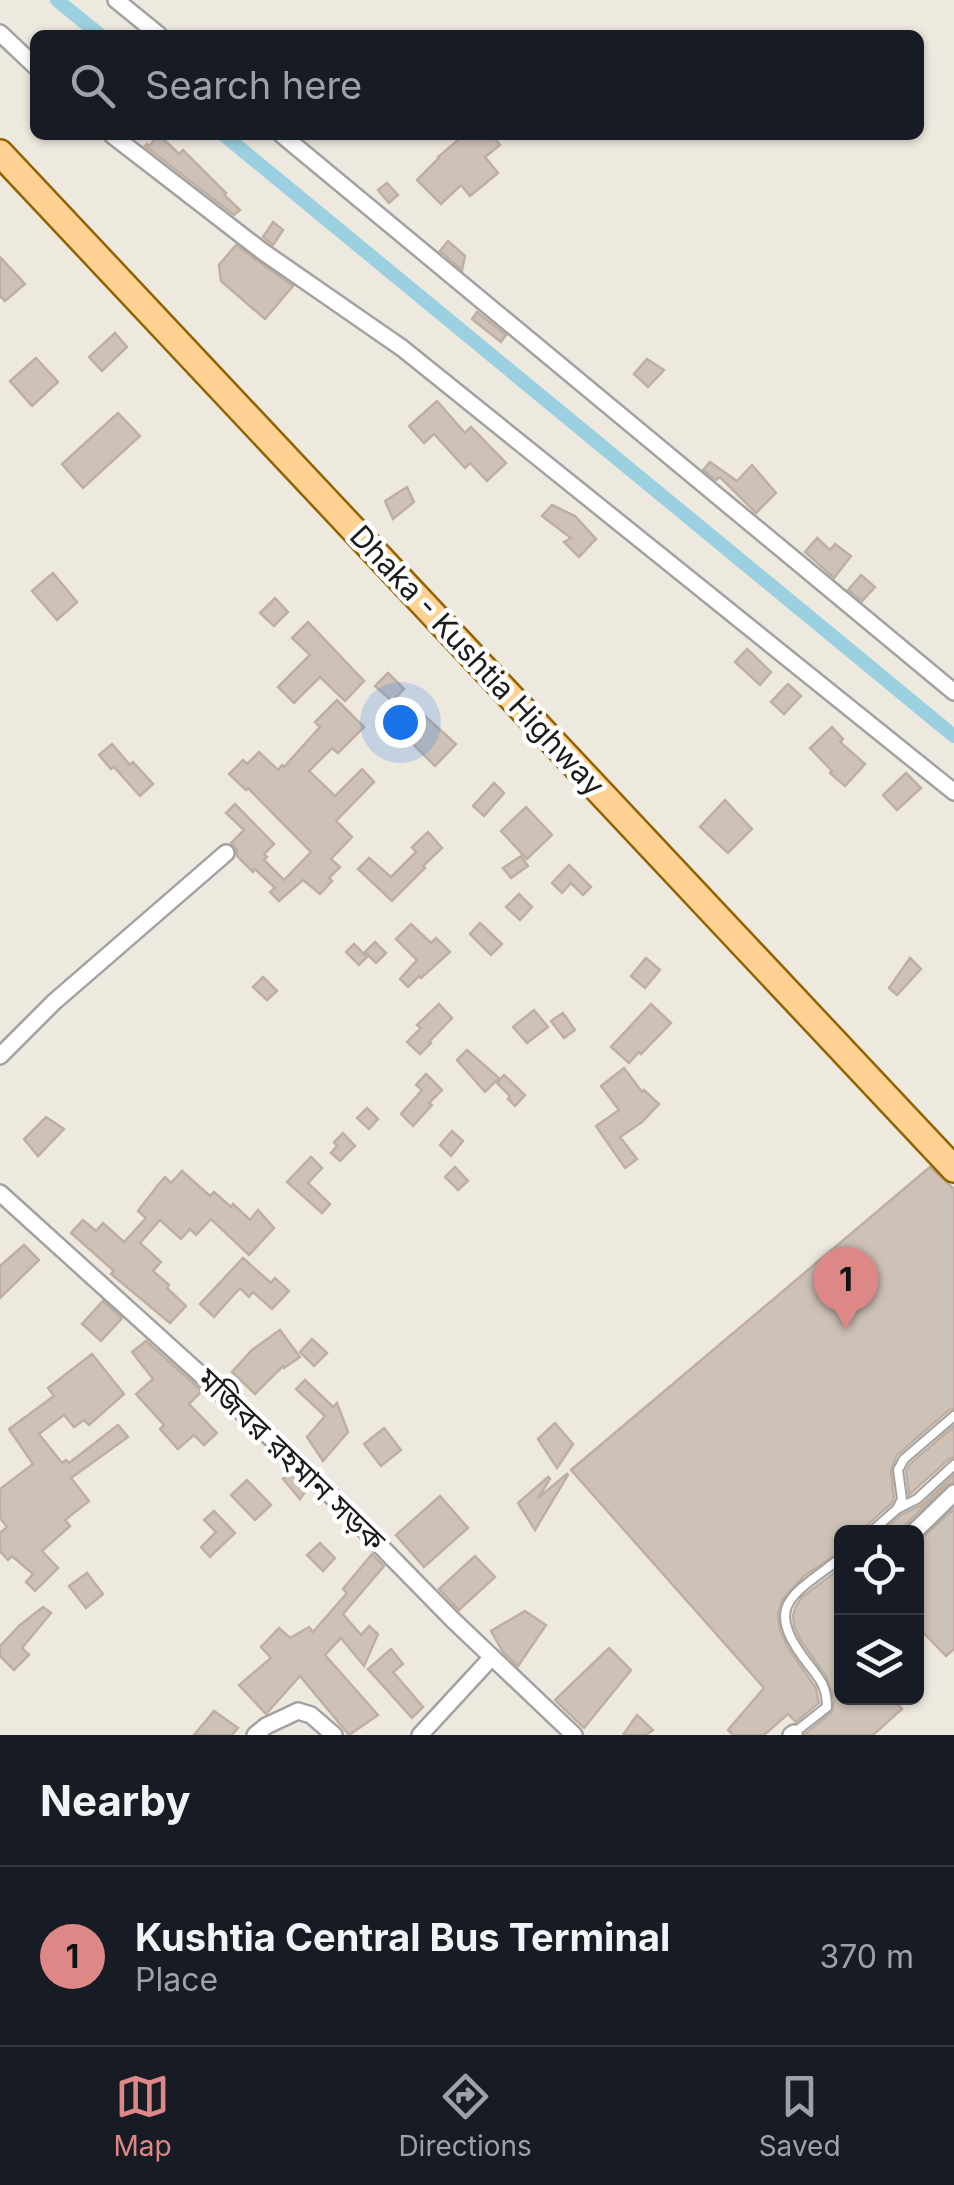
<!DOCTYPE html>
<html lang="en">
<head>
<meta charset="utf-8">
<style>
  body { margin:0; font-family:Inter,"Noto Sans Bengali",sans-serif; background:#20242c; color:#f1f3f6 }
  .controls { position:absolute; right:30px; bottom:30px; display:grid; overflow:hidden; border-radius:15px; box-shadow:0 2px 8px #0004 }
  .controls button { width:90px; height:90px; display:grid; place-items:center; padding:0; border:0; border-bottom:2px solid #363941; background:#171b24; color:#f1f3f6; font:50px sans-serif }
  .you { position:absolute; left:400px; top:722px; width:35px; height:35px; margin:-25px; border:8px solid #fff; border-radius:50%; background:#1a73e8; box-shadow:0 0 0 15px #1a73e833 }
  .badge { display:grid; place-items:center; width:65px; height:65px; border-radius:50%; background:#de8787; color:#111; font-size:32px; font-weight:700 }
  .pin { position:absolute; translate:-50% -82px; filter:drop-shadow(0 2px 5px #0008) }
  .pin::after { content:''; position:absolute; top:52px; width:35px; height:30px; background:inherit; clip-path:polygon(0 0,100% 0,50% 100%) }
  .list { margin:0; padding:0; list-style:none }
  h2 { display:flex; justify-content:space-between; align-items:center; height:130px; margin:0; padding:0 40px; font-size:42px }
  h2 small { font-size:32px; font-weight:400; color:#9ea1a6 }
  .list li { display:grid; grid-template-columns:65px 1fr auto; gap:30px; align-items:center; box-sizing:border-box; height:180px; padding:0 40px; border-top:2px solid #363941 }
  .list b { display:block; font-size:38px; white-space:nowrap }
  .list p { margin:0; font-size:32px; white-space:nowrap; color:#9ea1a6 }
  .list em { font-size:32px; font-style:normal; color:#9ea1a6 }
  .icon { flex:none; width:55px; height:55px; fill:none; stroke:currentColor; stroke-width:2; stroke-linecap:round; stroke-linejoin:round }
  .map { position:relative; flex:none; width:954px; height:1735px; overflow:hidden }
  .search { position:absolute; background:#171b24; box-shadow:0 2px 8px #0004; left:30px; right:30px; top:30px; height:110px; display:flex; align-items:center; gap:25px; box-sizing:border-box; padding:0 35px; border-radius:15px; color:#9ea1a6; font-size:38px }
  .sheet { height:310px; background:#171b24 }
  nav { display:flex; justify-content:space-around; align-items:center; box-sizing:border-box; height:140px; border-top:2px solid #363941; background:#171b24; font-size:28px; color:#9ea1a6 }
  nav a { display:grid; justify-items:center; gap:5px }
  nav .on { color:#de8787 }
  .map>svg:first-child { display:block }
</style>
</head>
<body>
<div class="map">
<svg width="954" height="1735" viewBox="0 0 954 1735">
  <rect width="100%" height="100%" fill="#eee9df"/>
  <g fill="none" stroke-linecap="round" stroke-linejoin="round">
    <!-- canal -->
    <g stroke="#9bd0e0" stroke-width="14">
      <path d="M57,0L100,35"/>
      <path d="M224,135L954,736"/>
    </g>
  </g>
  <!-- building -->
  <g fill="#cec2b8" stroke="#c0afa0" stroke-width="2.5">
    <path d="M159,135L179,154L183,150L226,193L224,195L240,210L234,215L145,146L147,144L149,146Z"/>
    <path d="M464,135H492L500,145L485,157L498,173L470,196L461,185L441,204L417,180L439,158L438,157Z"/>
    <path d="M387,183L398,195L389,203L378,190Z"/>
    <path d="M273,222L283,230L273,245L263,237Z"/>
    <path d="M448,241L465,256L462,270L440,251Z"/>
    <path d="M236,245L293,286L265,319L221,281L219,265Z"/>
    <path d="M0,257L25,284L5,301L0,296Z"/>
    <path d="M477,312L506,335L501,342L472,319Z"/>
    <path d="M115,333L127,347L102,371L89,357Z"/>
    <path d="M36,358L58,382L32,406L10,381Z"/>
    <path d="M647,359L664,370L648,387L634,374Z"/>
    <path d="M437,401L465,433L471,427L506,463L487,481L470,463L465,468L434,434L424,443L409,426Z"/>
    <path d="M118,413L140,436L83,488L62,464Z"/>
    <path d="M710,462L737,481L752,465L776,493L756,513L720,477L716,480L703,470Z"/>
    <path d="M407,487L414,502L393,519L385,501Z"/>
    <path d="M552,505L575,516L596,539L579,557L564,542L571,538L542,516Z"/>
    <path d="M817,538L830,550L835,544L851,556L834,578L805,552Z"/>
    <path d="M53,573L77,602L57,620L32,591Z"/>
    <path d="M861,575L875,587L862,601L848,590Z"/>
    <path d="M275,598L288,612L274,626L260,613Z"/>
    <path d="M308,622L364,681L345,701L320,677L294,703L278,687L310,655L292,638Z"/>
    <path d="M747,649L771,672L760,685L735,662Z"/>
    <path d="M388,673L404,689L392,701L375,686Z"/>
    <path d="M788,684L801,696L784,714L771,702Z"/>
    <path d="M337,700L364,727L338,753L332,748L309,771L335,796L362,769L374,782L336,821L352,837L331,859L340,867L329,878L332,881L320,894L303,880L279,901L270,892L275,888L255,869L253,872L237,856V850L231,843L244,830L226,813L235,804L274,844L264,854L267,857L264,860L284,880L311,852L248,788L246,790L229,774L243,760L247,764L259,752L278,770L282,765L284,767L320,727L315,722Z"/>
    <path d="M417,709L456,744L435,766L398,729Z"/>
    <path d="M832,727L843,739L840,742L865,764L845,786L830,773L832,771L810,748Z"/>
    <path d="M112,744L130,765L133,762L153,784L140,796L114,767L111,769L99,755Z"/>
    <path d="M906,773L921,788L897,810L883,795Z"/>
    <path d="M494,783L504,793L484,816L473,806Z"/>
    <path d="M725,800L752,829L728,853L700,827Z"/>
    <path d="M526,807L552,835L527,859L501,831Z"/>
    <path d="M428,832L442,848L423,866L425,868L392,901L358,869L369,858L391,877L416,852L412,847Z"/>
    <path d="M521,856L528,866L511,878L503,868Z"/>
    <path d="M569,865L591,887L583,895L571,883L562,893L552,883Z"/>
    <path d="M519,894L532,907L520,920L506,907Z"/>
    <path d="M480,923L502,944L491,955L470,934Z"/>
    <path d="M411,924L431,943L436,938L450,952L421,978L419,976L408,987L400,979L417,960L396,939Z"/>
    <path d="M375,942L386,953L376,963L365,952Z"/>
    <path d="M354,944L367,957L359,965L346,952Z"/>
    <path d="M646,958L660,970L645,988L631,976Z"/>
    <path d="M910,958L921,969L897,995L889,988Z"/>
    <path d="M263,977L277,991L267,1000L253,987Z"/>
    <path d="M439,1004L452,1018L429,1042L431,1043L420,1054L407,1042L421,1028L417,1025Z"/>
    <path d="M651,1004L671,1023L641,1054L639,1052L629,1063L611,1047Z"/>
    <path d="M534,1010L548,1027L527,1043L513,1027Z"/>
    <path d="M563,1013L575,1030L564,1038L551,1021Z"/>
    <path d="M467,1050L499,1078L485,1092L457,1060Z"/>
    <path d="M624,1068L642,1092L644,1090L659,1104L642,1122L620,1137L637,1159L625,1168L596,1126L619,1110L601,1086Z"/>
    <path d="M426,1074L442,1090L429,1103L432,1105L413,1126L401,1114L422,1090L416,1085Z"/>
    <path d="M504,1075L525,1095L515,1106L508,1099L510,1096L497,1083Z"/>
    <path d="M367,1108L378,1119L369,1129L357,1118Z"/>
    <path d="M46,1117L64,1129L38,1156L24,1139Z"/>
    <path d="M452,1131L463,1141L451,1156L440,1145Z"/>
    <path d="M343,1133L355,1146L340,1161L331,1153L337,1146L334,1142Z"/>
    <path d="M311,1157L322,1168L308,1183L330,1204L322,1213L287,1182Z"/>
    <path d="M455,1167L468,1181L458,1190L445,1177Z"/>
    <path d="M930,1167L954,1189V1409L949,1410L897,1455L891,1470L894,1498L891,1504L866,1526L864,1532H842V1550L804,1576L782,1600L778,1614L780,1630L788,1648L816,1688L819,1703L796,1722L788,1714L764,1735H733L728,1730L764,1688L571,1470Z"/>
    <path d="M182,1171L210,1196L214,1192L231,1207L233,1204L250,1220L258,1210L274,1228L249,1255L211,1219L196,1235L190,1229L181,1239L160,1220L140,1243L161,1262L153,1271L169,1285L167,1288L186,1306L170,1323L111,1274L114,1271L71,1233L83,1220L96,1231L103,1223L124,1242L146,1218L138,1211L158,1185L165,1177L171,1183Z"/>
    <path d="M24,1245L39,1260L0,1298V1266Z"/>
    <path d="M243,1258L271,1283L275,1278L289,1291L272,1309L253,1292L249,1297L240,1288L214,1317L200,1304Z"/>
    <path d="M103,1301L122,1318L101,1341L82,1324Z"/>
    <path d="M280,1330L300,1357L284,1368L283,1366L255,1394L232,1372L252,1350Z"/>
    <path d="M312,1339L327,1353L314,1366L300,1352Z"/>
    <path d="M146,1341L202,1391L189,1404L217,1433L204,1445L194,1435L178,1449L160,1429L164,1425L136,1394L153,1379L132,1352Z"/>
    <path d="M92,1354L124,1394L89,1425L84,1420L74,1427L64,1415L39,1434L62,1463L66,1460L69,1463L118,1425L128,1437L71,1478L89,1501L65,1520L70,1526L42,1551L58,1568L35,1591L26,1582L33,1574L12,1556L8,1560L0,1551V1533L7,1527L0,1518V1489L33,1464L9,1429L54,1396L48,1388Z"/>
    <path d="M305,1380L333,1407L337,1403L348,1432L323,1461L307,1437L325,1416L296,1389Z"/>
    <path d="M555,1423L573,1444L557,1468L538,1439Z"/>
    <path d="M954,1426V1458L949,1459L909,1495L906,1471L910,1464Z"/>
    <path d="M384,1428L401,1450L381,1466L364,1444Z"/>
    <path d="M291,1472L308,1488L300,1499L283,1479Z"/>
    <path d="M567,1474L568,1475L535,1530L518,1503L548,1477L550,1479L538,1498Z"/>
    <path d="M954,1475V1482L946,1485L906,1524L903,1532H882L901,1515L922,1505Z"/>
    <path d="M247,1480L271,1505L255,1520L231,1495Z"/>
    <path d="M440,1496L468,1528L424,1567L396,1535Z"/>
    <path d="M954,1509V1649L946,1656L916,1625V1543Z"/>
    <path d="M214,1511L235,1533L210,1557L201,1547L216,1532L204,1520Z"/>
    <path d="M320,1543L335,1558L323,1571L307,1555Z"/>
    <path d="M372,1554L384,1566L343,1614L361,1635L369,1626L378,1634L364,1666L341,1638L325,1655L378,1715L349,1735L300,1676L266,1714L239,1685L271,1658L261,1647L279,1628L290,1638L309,1627L313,1632L347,1593L343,1589Z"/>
    <path d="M475,1556L495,1577L459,1610L439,1589Z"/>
    <path d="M842,1567V1698H892L902,1709L873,1735H806L805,1734L832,1712L834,1699L826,1676L801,1641L794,1626L793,1615L796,1606L802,1597Z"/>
    <path d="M87,1573L103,1594L86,1608L69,1586Z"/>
    <path d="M43,1607L51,1613L22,1648L29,1655L14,1670L0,1656V1646L20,1625Z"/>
    <path d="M525,1611L546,1625L518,1666L503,1652L491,1631Z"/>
    <path d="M609,1648L631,1670L584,1728L555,1700Z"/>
    <path d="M391,1649L403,1664L393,1672L423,1707L412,1718L368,1669Z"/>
    <path d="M214,1711L238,1728L232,1735H194Z"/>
    <path d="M637,1715L653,1730L646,1735H623Z"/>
  </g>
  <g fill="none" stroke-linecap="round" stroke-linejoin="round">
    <!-- lane casing -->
    <g stroke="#a2a2a2" stroke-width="12">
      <g id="lane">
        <path d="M897,1509L917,1499L954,1465"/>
        <path d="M871,1532L897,1509L902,1499L898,1470L904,1459L954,1416"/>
        <path d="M794,1733L827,1707C827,1688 821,1680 809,1665C761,1604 792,1596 842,1557"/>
      </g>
    </g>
    <!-- street casing -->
    <g stroke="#a2a2a2" stroke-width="20">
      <g id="street">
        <path d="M116,0L159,35"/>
        <path d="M0,33L35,66"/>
        <path d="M112,135L262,251L402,348L954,792"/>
        <path d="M282,135L954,692"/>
        <path d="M0,1056L54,1002L226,853"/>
        <path d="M0,1193L305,1469L453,1620L574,1735"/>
        <path d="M914,1532L954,1493"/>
        <path d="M255,1735L266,1726L298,1711L311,1715L334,1735"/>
        <path d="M420,1735L492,1657"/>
        <path d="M791,1735L794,1733"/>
      </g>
    </g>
    <!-- primary casing -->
    <g stroke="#926300" stroke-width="30">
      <path id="primary" d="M0,153L954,1169"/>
    </g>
    <!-- lane -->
    <use href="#lane" stroke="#fff" stroke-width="8"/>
    <!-- street -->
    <use href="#street" stroke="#fff" stroke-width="15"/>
    <!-- primary -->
    <use href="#primary" stroke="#ffd193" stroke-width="25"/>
  </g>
  <g text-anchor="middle" stroke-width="9" stroke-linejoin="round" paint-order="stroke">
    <!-- street labels -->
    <g font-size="30" fill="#1b1b1b" stroke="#fff">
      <text transform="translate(477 661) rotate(47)" y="10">Dhaka - Kushtia Highway</text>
      <text transform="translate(291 1460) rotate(44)" y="10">মজিবর রহমান সড়ক</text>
    </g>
  </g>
</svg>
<div class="controls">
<button><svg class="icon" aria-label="locate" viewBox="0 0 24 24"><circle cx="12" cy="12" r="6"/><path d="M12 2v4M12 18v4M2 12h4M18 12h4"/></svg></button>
<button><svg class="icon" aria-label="layers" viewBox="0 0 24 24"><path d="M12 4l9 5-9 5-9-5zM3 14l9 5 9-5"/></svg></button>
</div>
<div class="you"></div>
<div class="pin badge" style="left:846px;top:1329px">1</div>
<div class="search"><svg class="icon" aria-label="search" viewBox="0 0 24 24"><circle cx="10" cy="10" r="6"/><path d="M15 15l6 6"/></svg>Search here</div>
</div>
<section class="sheet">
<h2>Nearby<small></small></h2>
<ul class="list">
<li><span class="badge">1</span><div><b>Kushtia Central Bus Terminal</b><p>Place</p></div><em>370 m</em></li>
</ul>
</section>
<nav>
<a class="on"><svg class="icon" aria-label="map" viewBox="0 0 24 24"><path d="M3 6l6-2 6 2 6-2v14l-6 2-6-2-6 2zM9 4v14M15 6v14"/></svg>Map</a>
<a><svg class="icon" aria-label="directions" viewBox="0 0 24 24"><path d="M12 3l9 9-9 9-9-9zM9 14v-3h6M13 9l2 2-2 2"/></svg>Directions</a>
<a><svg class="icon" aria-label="saved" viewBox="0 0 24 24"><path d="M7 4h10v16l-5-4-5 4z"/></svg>Saved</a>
</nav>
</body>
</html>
